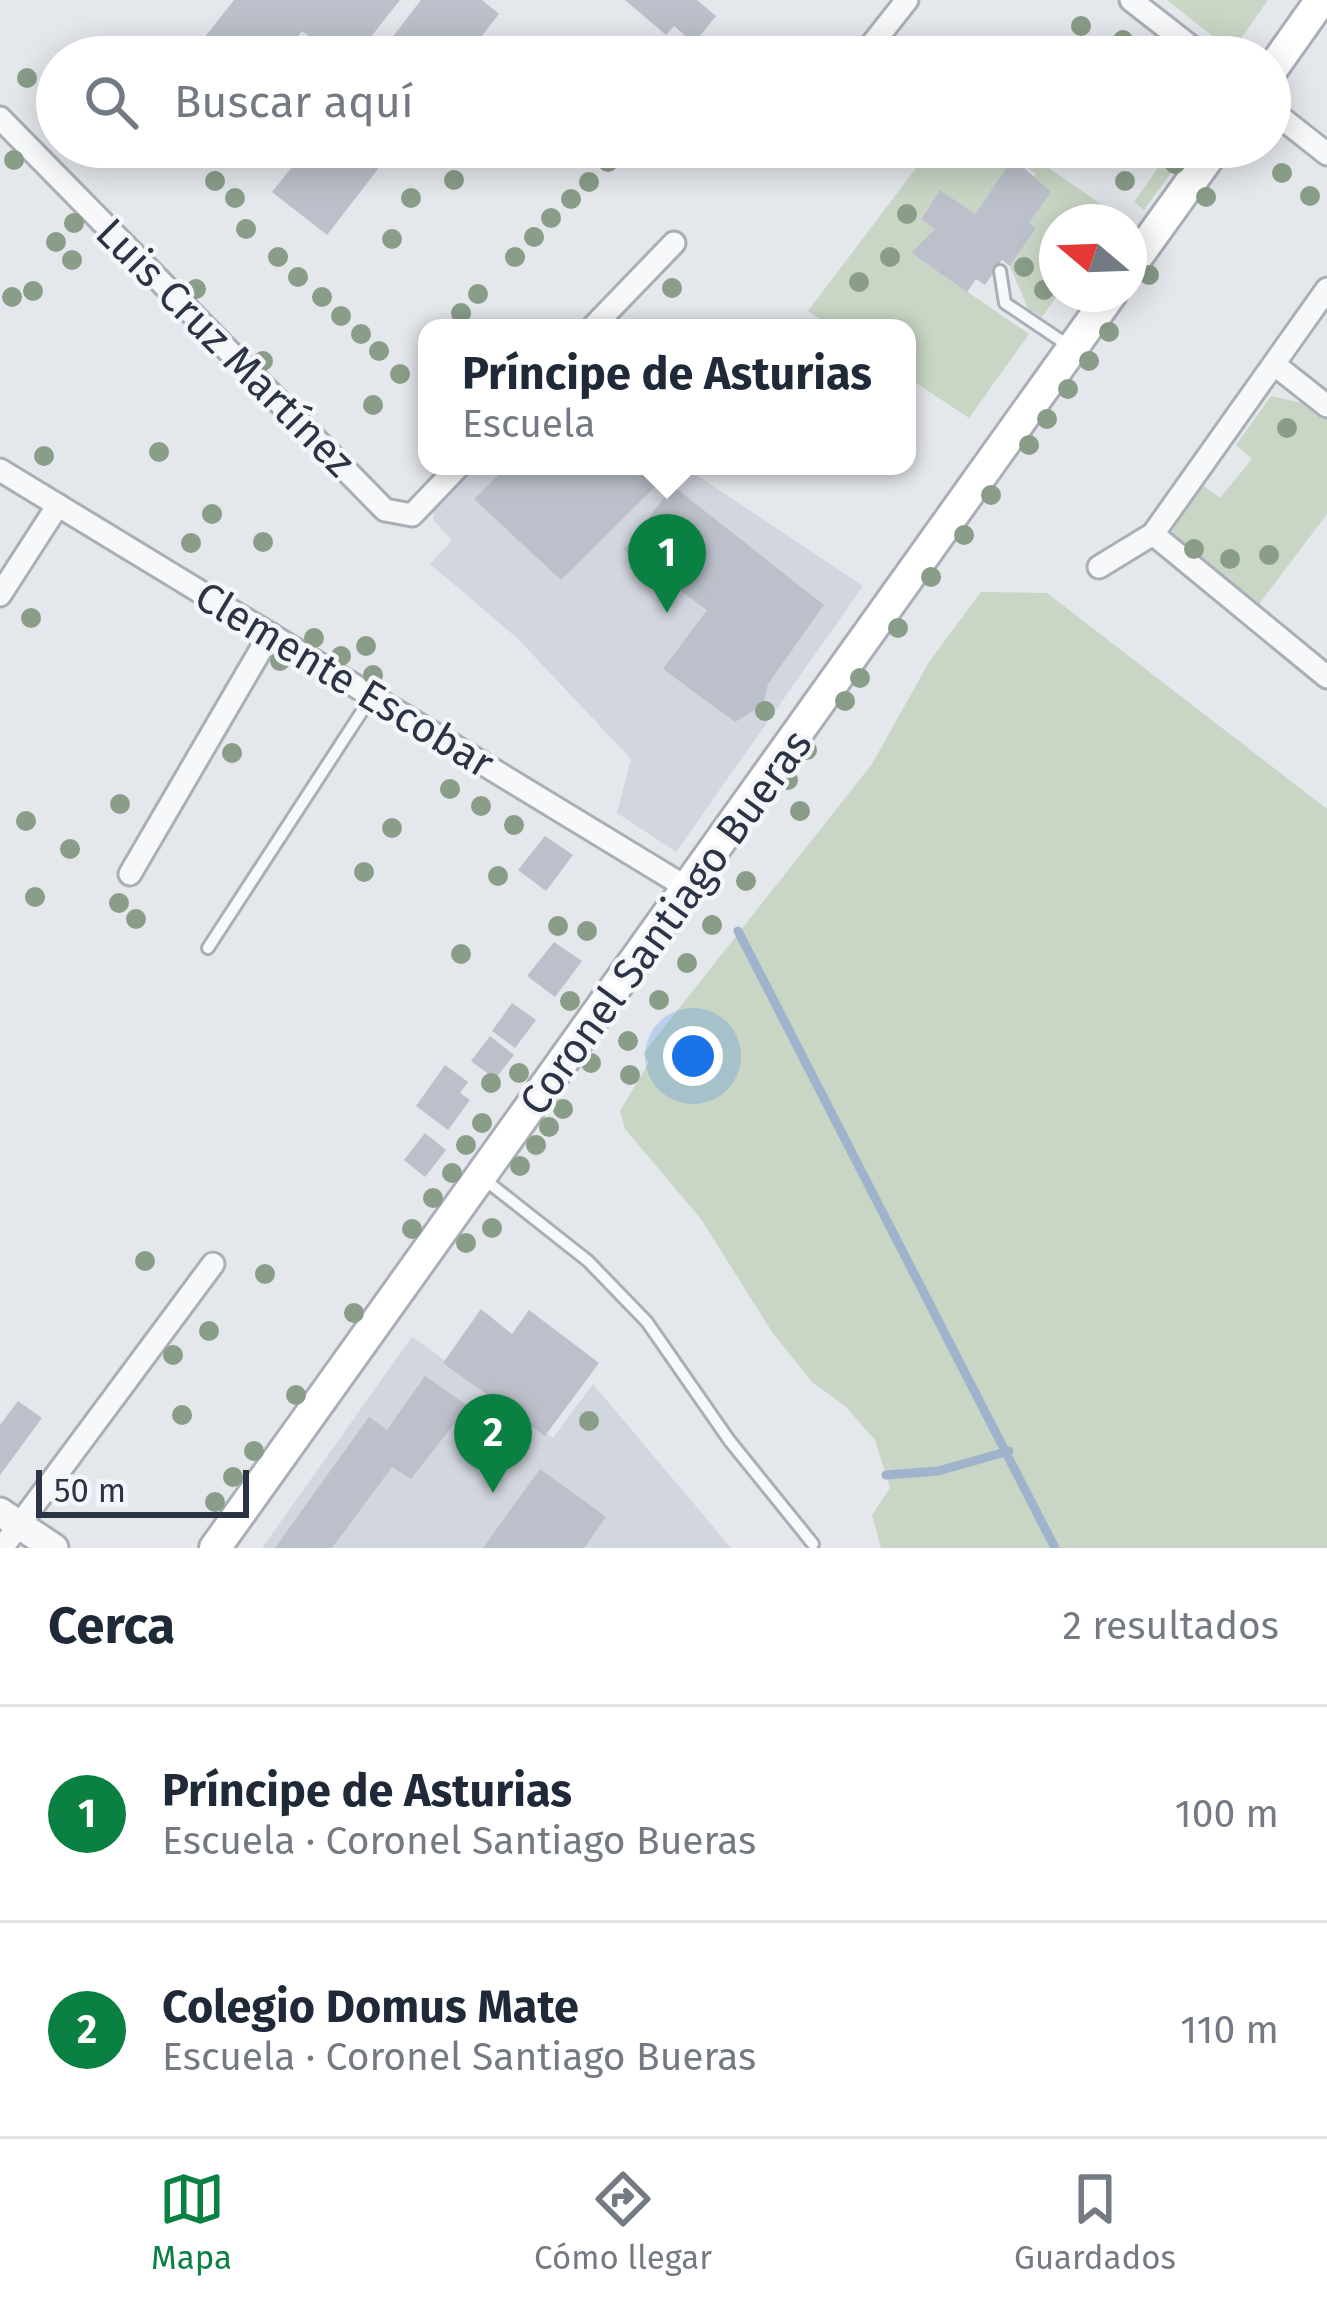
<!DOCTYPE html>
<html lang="es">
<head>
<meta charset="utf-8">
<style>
  body { margin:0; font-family:"Fira Sans",sans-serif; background:#f6f6f7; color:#1f2937 }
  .compass { position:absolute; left:1039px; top:204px; width:108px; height:108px; border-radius:50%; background:#fff; box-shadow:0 6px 30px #0003; rotate:289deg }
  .scale { position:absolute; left:36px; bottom:30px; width:213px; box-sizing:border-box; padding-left:12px; border:6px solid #2b3445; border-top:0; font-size:33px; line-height:42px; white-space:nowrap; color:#2b3445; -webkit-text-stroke:9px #f4f6f9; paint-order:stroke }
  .you { position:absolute; left:693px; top:1056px; width:42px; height:42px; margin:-30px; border:9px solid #fff; border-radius:50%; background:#1a73e8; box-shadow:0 0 0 18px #1a73e833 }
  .badge { display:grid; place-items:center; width:78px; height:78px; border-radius:50%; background:#0b8043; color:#fff; font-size:39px; font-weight:700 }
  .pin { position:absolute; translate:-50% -99px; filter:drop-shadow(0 3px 6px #0008) }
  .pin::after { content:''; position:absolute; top:63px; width:42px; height:36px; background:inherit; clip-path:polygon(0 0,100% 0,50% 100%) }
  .popup { position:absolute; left:418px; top:319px; width:498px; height:156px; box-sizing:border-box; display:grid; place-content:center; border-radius:24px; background:#fff; filter:drop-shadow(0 3px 9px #0005); font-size:39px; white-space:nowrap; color:#747a83 }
  .popup b { font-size:45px; color:#1f2937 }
  .popup::after { content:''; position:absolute; left:50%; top:100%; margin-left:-24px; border:24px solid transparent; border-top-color:#fff }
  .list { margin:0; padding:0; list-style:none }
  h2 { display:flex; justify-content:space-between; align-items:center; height:156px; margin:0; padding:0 48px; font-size:51px }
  h2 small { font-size:39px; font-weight:400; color:#747a83 }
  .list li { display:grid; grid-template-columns:78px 1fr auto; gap:36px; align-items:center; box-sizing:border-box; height:216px; padding:0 48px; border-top:3px solid #e0e1e3 }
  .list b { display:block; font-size:45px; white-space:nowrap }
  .list p { margin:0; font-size:39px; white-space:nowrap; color:#747a83 }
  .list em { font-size:39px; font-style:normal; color:#747a83 }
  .icon { flex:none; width:66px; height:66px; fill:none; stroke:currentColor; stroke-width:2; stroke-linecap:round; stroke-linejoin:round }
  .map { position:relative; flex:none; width:1327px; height:1548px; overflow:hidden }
  .search { position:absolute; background:#fff; box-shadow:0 6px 30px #0003; left:36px; right:36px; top:36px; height:132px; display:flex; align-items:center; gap:30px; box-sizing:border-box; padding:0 42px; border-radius:66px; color:#747a83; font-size:45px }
  .sheet { height:588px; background:#fff }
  nav { display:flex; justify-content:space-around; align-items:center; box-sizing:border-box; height:168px; border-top:3px solid #e0e1e3; background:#fff; font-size:33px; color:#747a83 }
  nav a { display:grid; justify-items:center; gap:6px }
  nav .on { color:#0b8043 }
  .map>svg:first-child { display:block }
</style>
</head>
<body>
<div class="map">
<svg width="1327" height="1548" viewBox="0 0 1327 1548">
  <rect width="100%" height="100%" fill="#e4e7ec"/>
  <!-- built -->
  <g fill="#d2d6de">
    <path d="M477,466H683L863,586L676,852L617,813L631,759L518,639L430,564L452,540L433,520L434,508Z"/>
    <path d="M412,1337L553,1438L593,1384L731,1548H262Z"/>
  </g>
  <!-- green -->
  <g fill="#c9d6c5">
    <path d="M1167,0H1268L1237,44L1225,46Z"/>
    <path d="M932,147H1018L1114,213L1108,222H1057L1058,294L1042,317L1028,309L1010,266L1036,228L1029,223L1050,192L1033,179L1036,174L1013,158L975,214L940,191L921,218L935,229L912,254L1029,334L969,418L907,377V328H833L808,311Z"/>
    <path d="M1173,147H1190L1144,210L1134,202Z"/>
    <path d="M1271,396L1307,404L1327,418V514L1256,608L1174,551L1173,526L1204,486L1220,498L1252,459L1236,445Z"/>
    <path d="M981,592L1047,593L1327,809V1548H881L872,1515L890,1488L875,1440L846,1407L811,1381L772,1332L701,1219L625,1129L620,1111L649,1062L643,1054L872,764L929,662Z"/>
  </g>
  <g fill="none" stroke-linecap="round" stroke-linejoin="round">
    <!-- stream -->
    <g stroke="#9fb4cc" stroke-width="9">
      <path d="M738,931L1055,1548"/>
      <path d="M886,1475L938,1471L1009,1451"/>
    </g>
  </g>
  <!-- building -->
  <g fill="#bbc0ca">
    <path d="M234,0H400L370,38L384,48L421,0H482L499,14L465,57H300L313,39L302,31L282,57H189Z"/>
    <path d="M625,0H697L716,16L694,43L674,26L666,35Z"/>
    <path d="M1096,40L1119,57H1084Z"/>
    <path d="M308,147H395L327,235L272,192Z"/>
    <path d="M1013,158L1051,192L1029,223L1036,228L1010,266L1002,260L985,285L976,279L967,292L911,253L935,229L921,219L940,190L975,214Z"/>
    <path d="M508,466H661L668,474L561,580L474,499Z"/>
    <path d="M673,486L824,605L768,684L763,705L735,722L663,669L707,610L624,550Z"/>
    <path d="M545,836L573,855L546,891L518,870Z"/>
    <path d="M554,942L582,961L555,997L527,976Z"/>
    <path d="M512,1003L536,1020L515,1048L492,1031Z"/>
    <path d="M490,1036L514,1055L495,1079L471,1061Z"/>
    <path d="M445,1065L468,1082L460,1093L470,1100L448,1130L416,1106Z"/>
    <path d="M425,1133L446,1150L425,1177L404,1160Z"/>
    <path d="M481,1309L512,1334L529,1310L599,1363L545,1436L443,1363Z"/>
    <path d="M425,1376L468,1406L411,1479L392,1467L332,1548H275L369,1417L387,1430Z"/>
    <path d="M18,1401L42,1418L0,1475V1425Z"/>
    <path d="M540,1469L606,1517L584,1548H483Z"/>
  </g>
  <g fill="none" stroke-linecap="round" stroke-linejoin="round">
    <!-- service casing -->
    <g stroke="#a9aeb7" stroke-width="16">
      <g id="service">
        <path d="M1000,271L1005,303L1069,346"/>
        <path d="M208,948L372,696"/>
        <path d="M484,1179L588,1261L647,1322L729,1440L813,1544"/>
      </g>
    </g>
    <!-- minor casing -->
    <g stroke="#a9aeb7" stroke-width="27">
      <g id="minor">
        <path d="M1131,0L1204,57"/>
        <path d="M862,57L907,0"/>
        <path d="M1270,109L1327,154"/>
        <path d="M0,118L385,510L412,515L459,466"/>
        <path d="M592,328L674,243"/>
        <path d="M1275,365L1327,406"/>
        <path d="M0,470L689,889"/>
        <path d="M1153,534L1327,677"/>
        <path d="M1099,567L1153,534L1327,289"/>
        <path d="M0,595L58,505"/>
        <path d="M130,874L270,634"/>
        <path d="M2,1548L213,1264"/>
      </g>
    </g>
    <!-- tertiary casing -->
    <g stroke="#a9aeb7" stroke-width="33">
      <path id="tertiary" d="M0,1512L54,1548"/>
    </g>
    <!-- secondary casing -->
    <g stroke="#a9aeb7" stroke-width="36">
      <g id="secondary">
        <path d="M1270,72L1321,0"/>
        <path d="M1129,268L1216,147"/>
        <path d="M215,1548L1111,294"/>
      </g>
    </g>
    <!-- service -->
    <use href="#service" stroke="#f7f8fa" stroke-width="10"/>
    <!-- minor -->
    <use href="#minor" stroke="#f7f8fa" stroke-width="21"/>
    <!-- tertiary -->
    <use href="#tertiary" stroke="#f7f8fa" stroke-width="27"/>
    <!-- secondary -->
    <use href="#secondary" stroke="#fff" stroke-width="30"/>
  </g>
  <!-- trees -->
  <g fill="#899d89">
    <circle cx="1081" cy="26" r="10"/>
    <circle cx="1123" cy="40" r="10"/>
    <circle cx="27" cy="78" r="10"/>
    <circle cx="14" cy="160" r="10"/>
    <circle cx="608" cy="162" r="10"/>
    <circle cx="1175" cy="164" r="10"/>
    <circle cx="1282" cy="173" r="10"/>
    <circle cx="454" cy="180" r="10"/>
    <circle cx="215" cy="181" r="10"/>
    <circle cx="1125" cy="181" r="10"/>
    <circle cx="589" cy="182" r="10"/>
    <circle cx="1310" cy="196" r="10"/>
    <circle cx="1206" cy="197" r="10"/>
    <circle cx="235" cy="198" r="10"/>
    <circle cx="411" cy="198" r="10"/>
    <circle cx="571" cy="199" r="10"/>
    <circle cx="907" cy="214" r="10"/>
    <circle cx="551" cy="218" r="10"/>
    <circle cx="74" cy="223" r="10"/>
    <circle cx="246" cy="229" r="10"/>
    <circle cx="534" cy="237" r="10"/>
    <circle cx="392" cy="239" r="10"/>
    <circle cx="56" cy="242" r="10"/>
    <circle cx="278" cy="257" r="10"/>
    <circle cx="515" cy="257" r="10"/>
    <circle cx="890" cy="257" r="10"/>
    <circle cx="72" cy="260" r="10"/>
    <circle cx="1024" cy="267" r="10"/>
    <circle cx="1149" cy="275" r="10"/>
    <circle cx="298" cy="277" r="10"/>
    <circle cx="859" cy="282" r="10"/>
    <circle cx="672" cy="288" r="10"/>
    <circle cx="196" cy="289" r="10"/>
    <circle cx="1044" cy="290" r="10"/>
    <circle cx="33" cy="291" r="10"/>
    <circle cx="478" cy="294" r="10"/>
    <circle cx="12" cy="297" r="10"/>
    <circle cx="322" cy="297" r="10"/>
    <circle cx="461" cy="313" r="10"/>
    <circle cx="341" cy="316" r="10"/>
    <circle cx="1109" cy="332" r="10"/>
    <circle cx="361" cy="334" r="10"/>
    <circle cx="379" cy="351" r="10"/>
    <circle cx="263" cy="361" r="10"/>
    <circle cx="1089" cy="361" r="10"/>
    <circle cx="400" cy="374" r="10"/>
    <circle cx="1068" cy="389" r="10"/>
    <circle cx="373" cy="405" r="10"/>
    <circle cx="1047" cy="419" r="10"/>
    <circle cx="1287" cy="428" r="10"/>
    <circle cx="1029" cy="445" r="10"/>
    <circle cx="159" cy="452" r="10"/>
    <circle cx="44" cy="456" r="10"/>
    <circle cx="991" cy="495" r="10"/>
    <circle cx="212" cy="514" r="10"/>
    <circle cx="964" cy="535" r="10"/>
    <circle cx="263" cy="542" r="10"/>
    <circle cx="191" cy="543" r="10"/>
    <circle cx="1194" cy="549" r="10"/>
    <circle cx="1269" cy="555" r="10"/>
    <circle cx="1230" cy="559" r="10"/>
    <circle cx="931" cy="577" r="10"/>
    <circle cx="31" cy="618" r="10"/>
    <circle cx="898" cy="628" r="10"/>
    <circle cx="314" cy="638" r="10"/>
    <circle cx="366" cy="646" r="10"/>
    <circle cx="341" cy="656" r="10"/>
    <circle cx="280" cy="661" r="10"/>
    <circle cx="373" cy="675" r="10"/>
    <circle cx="860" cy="678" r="10"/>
    <circle cx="845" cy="701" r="10"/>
    <circle cx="765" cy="711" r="10"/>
    <circle cx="807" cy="750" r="10"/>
    <circle cx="232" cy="753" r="10"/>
    <circle cx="788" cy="780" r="10"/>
    <circle cx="450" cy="789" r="10"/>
    <circle cx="120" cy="804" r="10"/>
    <circle cx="481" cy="806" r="10"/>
    <circle cx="800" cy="811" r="10"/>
    <circle cx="26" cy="821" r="10"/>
    <circle cx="514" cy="825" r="10"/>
    <circle cx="392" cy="828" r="10"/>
    <circle cx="70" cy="849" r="10"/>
    <circle cx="364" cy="872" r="10"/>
    <circle cx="498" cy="876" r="10"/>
    <circle cx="746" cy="881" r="10"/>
    <circle cx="35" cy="897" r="10"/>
    <circle cx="119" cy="903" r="10"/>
    <circle cx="136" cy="919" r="10"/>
    <circle cx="712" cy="925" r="10"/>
    <circle cx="558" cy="926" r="10"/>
    <circle cx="587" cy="931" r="10"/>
    <circle cx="461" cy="954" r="10"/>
    <circle cx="687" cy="963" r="10"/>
    <circle cx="659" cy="1000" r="10"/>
    <circle cx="570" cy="1001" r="10"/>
    <circle cx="628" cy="1041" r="10"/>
    <circle cx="591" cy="1063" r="10"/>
    <circle cx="519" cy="1073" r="10"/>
    <circle cx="630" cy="1075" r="10"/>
    <circle cx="491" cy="1083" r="10"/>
    <circle cx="563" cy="1109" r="10"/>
    <circle cx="482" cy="1123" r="10"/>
    <circle cx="549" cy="1127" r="10"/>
    <circle cx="466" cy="1145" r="10"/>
    <circle cx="536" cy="1145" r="10"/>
    <circle cx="520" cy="1166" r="10"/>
    <circle cx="452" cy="1173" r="10"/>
    <circle cx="433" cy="1198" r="10"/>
    <circle cx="492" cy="1228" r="10"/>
    <circle cx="412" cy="1229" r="10"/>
    <circle cx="466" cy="1243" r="10"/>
    <circle cx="145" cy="1261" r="10"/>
    <circle cx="265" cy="1274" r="10"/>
    <circle cx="354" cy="1313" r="10"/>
    <circle cx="209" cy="1331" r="10"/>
    <circle cx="173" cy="1355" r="10"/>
    <circle cx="296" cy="1395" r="10"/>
    <circle cx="182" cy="1415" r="10"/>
    <circle cx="589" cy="1421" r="10"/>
    <circle cx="254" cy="1451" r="10"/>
    <circle cx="233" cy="1477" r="10"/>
    <circle cx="215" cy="1502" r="10"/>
  </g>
  <g text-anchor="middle" stroke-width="9" stroke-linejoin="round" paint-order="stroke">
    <!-- street labels -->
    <g font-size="42" fill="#2b3445" stroke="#f4f6f9">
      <text transform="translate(226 347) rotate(45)" y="15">Luis Cruz Martínez</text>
      <text transform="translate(345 679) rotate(31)" y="15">Clemente Escobar</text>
      <text transform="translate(665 922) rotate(-54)" y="15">Coronel Santiago Bueras</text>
    </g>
  </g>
</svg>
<svg class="compass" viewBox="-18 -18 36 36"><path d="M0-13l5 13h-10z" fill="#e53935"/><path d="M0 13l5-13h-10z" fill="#747a83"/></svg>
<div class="scale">50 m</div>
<div class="you"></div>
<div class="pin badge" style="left:667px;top:613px">1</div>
<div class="popup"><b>Príncipe de Asturias</b>Escuela</div>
<div class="pin badge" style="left:493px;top:1493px">2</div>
<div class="search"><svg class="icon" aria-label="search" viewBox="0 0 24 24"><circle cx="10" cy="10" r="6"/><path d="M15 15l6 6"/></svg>Buscar aquí</div>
</div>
<section class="sheet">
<h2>Cerca<small>2 resultados</small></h2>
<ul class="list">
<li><span class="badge">1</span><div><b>Príncipe de Asturias</b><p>Escuela · Coronel Santiago Bueras</p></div><em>100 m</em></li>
<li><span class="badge">2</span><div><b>Colegio Domus Mate</b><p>Escuela · Coronel Santiago Bueras</p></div><em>110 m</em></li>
</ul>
</section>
<nav>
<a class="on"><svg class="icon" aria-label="map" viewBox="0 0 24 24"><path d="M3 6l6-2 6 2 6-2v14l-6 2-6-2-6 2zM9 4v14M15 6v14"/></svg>Mapa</a>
<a><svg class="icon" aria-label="directions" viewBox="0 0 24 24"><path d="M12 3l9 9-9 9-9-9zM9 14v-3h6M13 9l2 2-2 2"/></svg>Cómo llegar</a>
<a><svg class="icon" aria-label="saved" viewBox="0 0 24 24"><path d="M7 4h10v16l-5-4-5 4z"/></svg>Guardados</a>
</nav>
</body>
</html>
